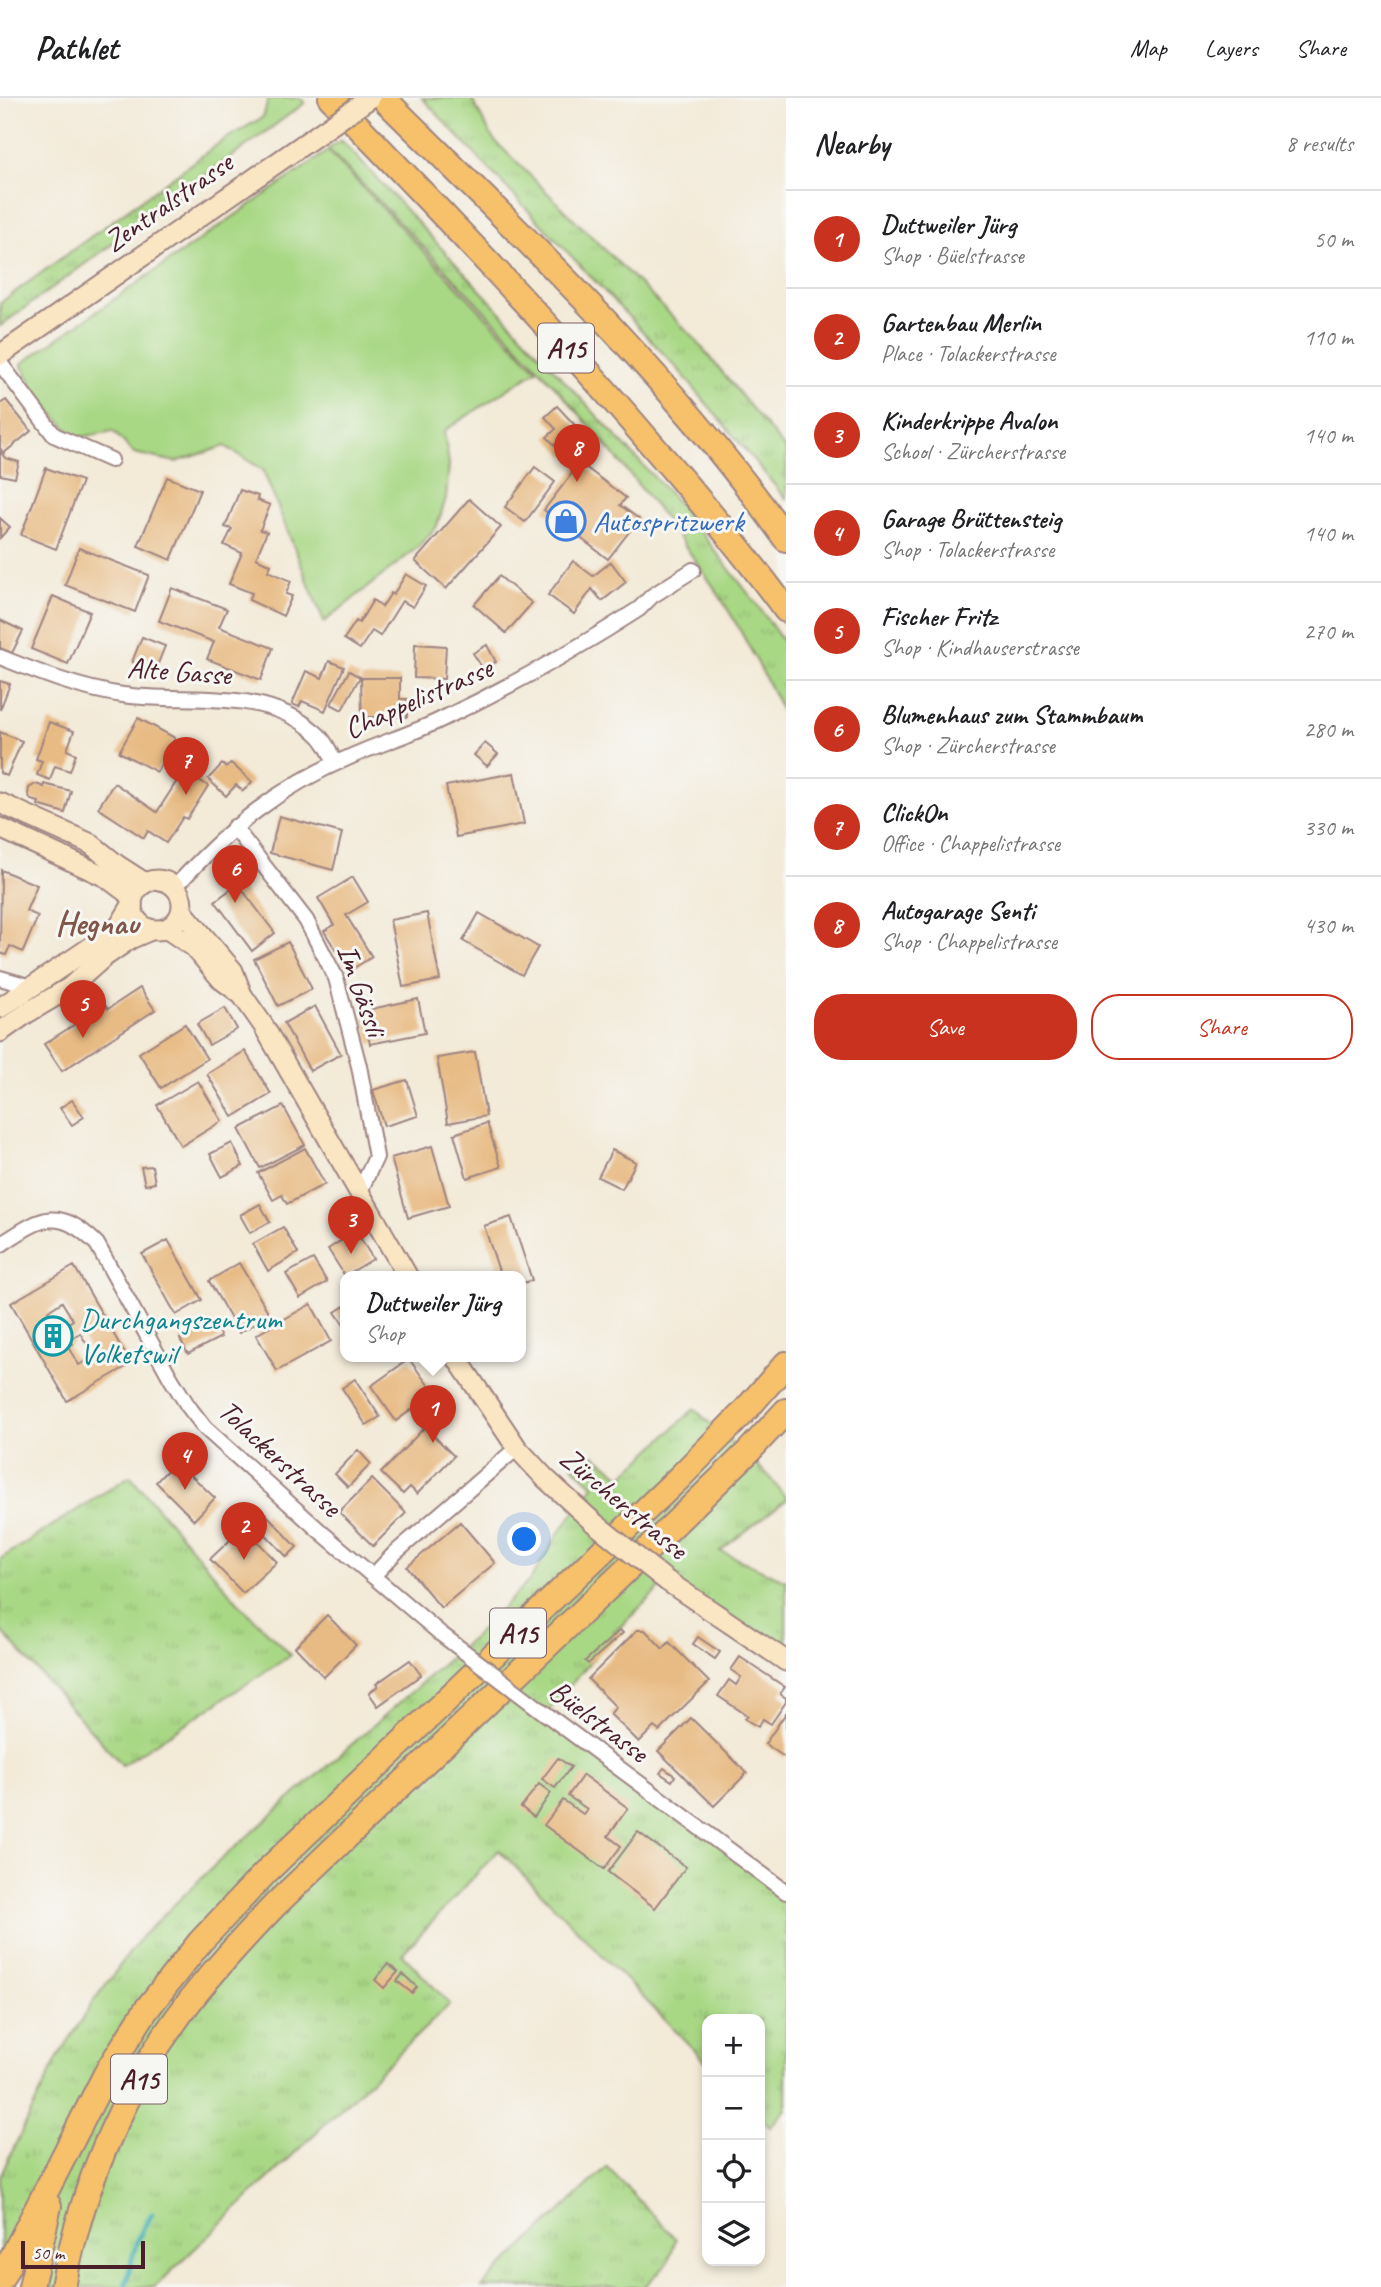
<!DOCTYPE html>
<html lang="en">
<head>
<meta charset="utf-8">
<style>
  body { margin:0; font-family:Caveat,sans-serif; background:#f2f2f2; color:#202124 }
  .controls { position:absolute; right:21px; bottom:21px; display:grid; overflow:hidden; border-radius:14px; box-shadow:0 4px 10px #0003 }
  .controls button { width:63px; height:63px; display:grid; place-items:center; padding:0; border:0; border-bottom:2px solid #e0e0e0; background:#fff; color:#202124; font:35px sans-serif }
  .scale { position:absolute; left:21px; bottom:18px; width:124px; box-sizing:border-box; padding-left:7px; border:4px solid #4a1f2b; border-top:0; font-size:19px; line-height:24px; white-space:nowrap; color:#4a1f2b; -webkit-text-stroke:5px #f6f6f2; paint-order:stroke }
  .you { position:absolute; left:525px; top:1442px; width:24px; height:24px; margin:-18px; border:5px solid #fff; border-radius:50%; background:#1a73e8; box-shadow:0 0 0 10px #1a73e833 }
  .badge { display:grid; place-items:center; width:46px; height:46px; border-radius:50%; background:#c8321e; color:#fff; font-size:23px; font-weight:700 }
  .pin { position:absolute; translate:-50% -58px; filter:drop-shadow(0 2px 4px #0008) }
  .pin::after { content:''; position:absolute; top:37px; width:24px; height:21px; background:inherit; clip-path:polygon(0 0,100% 0,50% 100%) }
  .popup { position:absolute; left:340px; top:1173px; width:186px; height:91px; box-sizing:border-box; display:grid; place-content:center; border-radius:14px; background:#fff; filter:drop-shadow(0 2px 5px #0005); font-size:23px; white-space:nowrap; color:#757577 }
  .popup b { font-size:26px; color:#202124 }
  .popup::after { content:''; position:absolute; left:50%; top:100%; margin-left:-14px; border:14px solid transparent; border-top-color:#fff }
  .list { margin:0; padding:0; list-style:none }
  h2 { display:flex; justify-content:space-between; align-items:center; height:91px; margin:0; padding:0 28px; font-size:30px }
  h2 small { font-size:23px; font-weight:400; color:#757577 }
  .list li { display:grid; grid-template-columns:46px 1fr auto; gap:21px; align-items:center; box-sizing:border-box; height:98px; padding:0 28px; border-top:2px solid #e0e0e0 }
  .list b { display:block; font-size:26px; white-space:nowrap }
  .list p { margin:0; font-size:23px; white-space:nowrap; color:#757577 }
  .list em { font-size:23px; font-style:normal; color:#757577 }
  .actions { display:flex; gap:14px; padding:21px 28px }
  .actions a { flex:1; padding:16px 0; border:2px solid #c8321e; border-radius:28px; text-align:center; font-size:24px; color:#c8321e }
  .actions .main { background:#c8321e; color:#fff }
  .icon { flex:none; width:38px; height:38px; fill:none; stroke:currentColor; stroke-width:2; stroke-linecap:round; stroke-linejoin:round }
  .map { position:relative; flex:none; width:786px; height:2189px; overflow:hidden }
  header { display:flex; align-items:center; gap:42px; box-sizing:border-box; height:98px; padding:0 35px; background:#fff; border-bottom:2px solid #e0e0e0 }
  header strong { font-size:33px }
  nav { display:flex; gap:38px; margin-inline-start:auto; font-size:24px }
  main { display:flex }
  aside { flex:1; background:#fff }
  .map>svg:first-child { display:block }
</style>
</head>
<body>
<header>
<strong>Pathlet</strong>
<nav><a>Map</a><a>Layers</a><a>Share</a></nav>
</header>
<main>
<div class="map">
<svg width="786" height="2189" viewBox="0 0 786 2189">
  <defs>
    <pattern id="grass-tufts" width="24" height="20" patternUnits="userSpaceOnUse" patternTransform="scale(1.75)"><rect width="24" height="20" fill="#a9d885"/><path d="M3 7l-1-3M5 7V3M7 7l1-3M15 17l-1-3M17 17v-4M19 17l1-3" fill="none" stroke="#93b973"/></pattern>
  </defs>
  <rect width="100%" height="100%" fill="#f6f6f2"/>
  <filter id="ink" filterUnits="userSpaceOnUse"><feTurbulence type="fractalNoise" baseFrequency=".0143" numOctaves="2"/><feDisplacementMap in="SourceGraphic" scale="14" xChannelSelector="R" yChannelSelector="G"/><feConvolveMatrix kernelMatrix="1 2 1 2 8 2 1 2 1" color-interpolation-filters="sRGB"/></filter>
  <filter id="wash" filterUnits="userSpaceOnUse"><feTurbulence type="fractalNoise" baseFrequency=".00686" numOctaves="4" result="noise"/><feDisplacementMap in="SourceGraphic" scale="28" xChannelSelector="R" yChannelSelector="G"/><feGaussianBlur stdDeviation="1.57" result="paint"/><feColorMatrix in="noise" values="0 0 0 0 0 0 0 0 0 0 0 0 0 0 0 0 0 1.4 0 .05"/><feComposite in="paint" operator="in"/></filter>
  <g filter="url(#wash)">
    <rect width="100%" height="100%" fill="#f3ead8"/>
    <!-- grass -->
    <g fill="url(#grass-tufts)" stroke="#7a7c58" stroke-width="2">
      <path d="M269,0H300L305,5L0,228V205L222,43L263,19Z"/>
      <path d="M422,0H471L493,41L694,240L786,352V401L678,271Z"/>
      <path d="M341,42L678,405L758,508L786,548V621C764,577 742,532 715,491C606,328 463,191 328,51Z"/>
      <path d="M694,1311L769,1378L786,1400V1402L720,1453L786,1483V1563L667,1483L619,1530L546,1616L786,1794V2011L770,2029L760,2019V1921H707V1965L499,1752L402,1856L450,1906L155,2189H31L37,2155L0,2165V2078L57,1961L95,1901L142,1838L216,1766L476,1537L531,1481L558,1436L594,1388L573,1368L595,1357L622,1379Z"/>
      <path d="M130,1378L242,1509L291,1557L122,1667L0,1531V1461Z"/>
      <path d="M607,2069L676,2141L668,2165L644,2189H481Z"/>
    </g>
    <!-- green -->
    <path fill="#a9d885" stroke="#7a7c58" stroke-width="2" d="M328,53L537,272L444,333L449,366L446,400L437,428L418,449L324,524L263,372L225,348L176,364L134,355L113,333L76,340L40,301L21,266Z"/>
    <g fill="none" stroke-linecap="round" stroke-linejoin="round">
      <!-- stream -->
      <path stroke="#39abb2" stroke-width="5" d="M125,2189L137,2142L152,2116"/>
    </g>
    <g id="blocks">
      <!-- building -->
      <g fill="#e8bb84" fill-rule="evenodd">
        <path d="M6,302L31,333L4,355L0,350V306Z"/>
        <path d="M557,308L586,339L565,358L547,339L556,331L545,319Z"/>
        <path d="M0,353L5,360L19,364L15,380L0,377Z"/>
        <path d="M580,365L626,400L620,407L639,421L608,461L544,412Z"/>
        <path d="M535,369L555,384L525,424L505,409Z"/>
        <path d="M46,370L82,383L56,451L21,437Z"/>
        <path d="M167,379L200,392L171,462L138,448Z"/>
        <path d="M240,392L258,398L257,402L270,407L260,432L267,434L256,460L271,467L268,473L291,483L286,496L292,498L283,518L249,502L252,495L229,486L242,455L224,447L232,431L225,429Z"/>
        <path d="M469,401L501,429L446,491L415,463Z"/>
        <path d="M0,420L10,429L0,440Z"/>
        <path d="M79,450L149,477L135,514L65,487Z"/>
        <path d="M573,463L593,478L611,464L626,484L602,503L592,491L574,516L548,497Z"/>
        <path d="M406,476L426,488L413,509L402,503L380,538L372,533L360,551L344,541L356,523L359,525L373,502L382,509L391,495L393,497Z"/>
        <path d="M499,478L532,505L506,535L474,507Z"/>
        <path d="M172,490L227,511L219,529L273,550L261,582L207,561L214,544L159,523Z"/>
        <path d="M53,498L90,514L68,566L31,551Z"/>
        <path d="M0,522L23,533L12,555L0,550Z"/>
        <path d="M142,539L165,548L155,573L132,564Z"/>
        <path d="M415,546L446,548L444,581L414,580Z"/>
        <path d="M487,547L496,564L483,571L473,555Z"/>
        <path d="M329,563L344,569L325,613L302,603L299,609L292,606L306,573L322,580Z"/>
        <path d="M349,573L360,579L342,612L331,606Z"/>
        <path d="M361,580H400V601H407V619H362Z"/>
        <path d="M0,583L10,586L0,612Z"/>
        <path d="M138,620L175,640L157,674L119,654Z"/>
        <path d="M49,624L74,633L67,652L76,656L70,673L55,668L50,682L37,677L42,663L36,661Z"/>
        <path d="M0,634L22,643L7,678L0,675Z"/>
        <path d="M485,645L498,656L487,668L474,657Z"/>
        <path d="M231,665L252,684L243,693L236,687L226,698L208,681L222,666L226,669Z"/>
        <path d="M184,672L208,688L187,721L183,719L166,745L148,733L144,740L98,710L114,685L157,714Z"/>
        <path d="M514,675L524,726L456,739L446,688Z"/>
        <path d="M36,686L44,689V686L71,693L65,715L38,707L39,704L31,702L28,696L29,690Z"/>
        <path d="M279,718L342,735L333,772L270,755Z"/>
        <path d="M1,772L37,787L26,813L38,818L23,854L10,848L6,857L0,855Z"/>
        <path d="M353,779L368,804L346,817L372,859L349,873L324,833L334,827L318,800Z"/>
        <path d="M238,786L275,835L252,853L215,803Z"/>
        <path d="M427,815L440,882L403,889L390,822Z"/>
        <path d="M479,815L538,849L522,877L463,843Z"/>
        <path d="M288,844L312,891L278,908L254,861Z"/>
        <path d="M140,890L155,912L62,973L44,946L105,907L108,911Z"/>
        <path d="M418,901L425,935L370,946L362,913Z"/>
        <path d="M315,908L341,956L310,973L284,925Z"/>
        <path d="M225,910L237,931L209,947L197,926Z"/>
        <path d="M185,926L207,961L161,990L139,955Z"/>
        <path d="M245,953L271,996L233,1019L207,976Z"/>
        <path d="M475,954L486,1018L448,1025L437,960Z"/>
        <path d="M407,982L418,1018L384,1028L373,992Z"/>
        <path d="M198,983L222,1023L181,1048L157,1007Z"/>
        <path d="M72,1002L84,1019L72,1027L60,1010Z"/>
        <path d="M283,1008L305,1047L260,1070L239,1031Z"/>
        <path d="M487,1025L501,1069L467,1080L454,1036Z"/>
        <path d="M232,1045L243,1068L222,1079L210,1056Z"/>
        <path d="M432,1048L449,1108L408,1120L391,1060Z"/>
        <path d="M305,1050L325,1086L287,1106L282,1097L273,1102L258,1075Z"/>
        <path d="M612,1052L636,1064L622,1091L598,1079Z"/>
        <path d="M152,1068L155,1085L145,1087L141,1069Z"/>
        <path d="M260,1106L270,1124L250,1135L240,1117Z"/>
        <path d="M511,1119L532,1182L520,1186V1179H501L484,1128Z"/>
        <path d="M283,1129L298,1155L268,1173L253,1146Z"/>
        <path d="M356,1133L373,1161L345,1178L328,1151Z"/>
        <path d="M168,1142L202,1202L176,1217L142,1156Z"/>
        <path d="M313,1161L327,1184L300,1200L286,1176Z"/>
        <path d="M239,1165L270,1217L239,1235L209,1183Z"/>
        <path d="M74,1168L131,1266L67,1303L11,1205ZM62,1204L73,1222L59,1231L48,1213ZM80,1235L94,1258L79,1267L68,1249L73,1246L70,1241Z"/>
        <path d="M311,1206L331,1243L277,1273L256,1237Z"/>
        <path d="M346,1207V1230L335,1214Z"/>
        <path d="M213,1224L221,1239L188,1256L180,1241Z"/>
        <path d="M409,1261L434,1295L396,1323L371,1288Z"/>
        <path d="M355,1281L380,1319L366,1327L342,1290Z"/>
        <path d="M425,1329L454,1358L417,1396L410,1389L403,1396L381,1375Z"/>
        <path d="M358,1352L371,1366L348,1389L335,1376Z"/>
        <path d="M176,1363L215,1400L194,1422L156,1384Z"/>
        <path d="M372,1381L406,1415L373,1448L339,1414Z"/>
        <path d="M265,1415L297,1449L287,1459L255,1425Z"/>
        <path d="M460,1424L495,1465L441,1510L407,1469Z"/>
        <path d="M244,1429L277,1464L243,1495L210,1461Z"/>
        <path d="M327,1517L356,1547L324,1579L295,1549Z"/>
        <path d="M620,1532L623,1535L588,1566L585,1563Z"/>
        <path d="M637,1532H645L663,1551L669,1544L709,1584L659,1633L654,1629L639,1644L610,1616L616,1609L588,1581Z"/>
        <path d="M698,1539L720,1554L715,1561L693,1546Z"/>
        <path d="M740,1559L785,1589L780,1596L786,1600V1604L771,1626L763,1621L758,1629L745,1621L748,1618L718,1598L729,1582L736,1587L741,1579L731,1572Z"/>
        <path d="M410,1562L421,1577L378,1608L369,1595L378,1588L376,1586Z"/>
        <path d="M786,1615V1660L765,1646Z"/>
        <path d="M691,1620L747,1675L714,1708L658,1653Z"/>
        <path d="M558,1660L571,1669L555,1690L542,1681Z"/>
        <path d="M664,1670L675,1678L672,1683L660,1675Z"/>
        <path d="M583,1677L628,1710L608,1738L621,1748L604,1771L544,1727L563,1702L583,1716L587,1711L568,1698Z"/>
        <path d="M539,1686L551,1695L534,1719L521,1709Z"/>
        <path d="M638,1734L686,1769L655,1810L608,1774Z"/>
        <path d="M388,1866L398,1874L384,1890L375,1882Z"/>
        <path d="M403,1876L417,1889L412,1895L397,1883Z"/>
      </g>
    </g>
  </g>
  <g filter="url(#ink)">
    <use href="#blocks" fill-opacity="0" stroke="#9e8482" stroke-width="2"/>
    <g fill="none" stroke-linecap="round" stroke-linejoin="round">
      <!-- street casing -->
      <g stroke="#9e8482" stroke-width="18">
        <g id="street">
          <path d="M0,265L54,337L111,362"/>
          <path d="M0,559C40,575 80,591 123,597C186,606 263,588 315,634C325,642 330,654 335,665"/>
          <path d="M234,729L306,822L336,880L359,968L376,1059L360,1093"/>
          <path d="M175,789C229,730 278,689 352,658C379,646 408,637 436,624C506,591 574,553 639,511L652,498L693,472"/>
          <path d="M0,880L32,889"/>
          <path d="M0,1147C41,1120 57,1107 97,1146L170,1279L188,1308L205,1330L321,1434L441,1536"/>
          <path d="M373,1478L395,1455L517,1350"/>
          <path d="M546,1616L786,1794"/>
        </g>
      </g>
      <!-- secondary casing -->
      <g stroke="#9e8482" stroke-width="23">
        <g id="secondary">
          <path d="M0,257L304,46"/>
          <path d="M0,705L91,746L117,767L145,785"/>
          <path d="M0,730L106,779L133,799"/>
          <circle cx="157" cy="807" r="25"/>
          <path d="M182,813L233,873L242,897L263,927L408,1179"/>
          <path d="M167,831L194,849L222,882L242,897"/>
          <path d="M0,910L106,839L120,827L132,807"/>
          <path d="M0,934L27,915L69,890L104,859L130,841L151,832"/>
          <path d="M456,1259L517,1350L545,1380L593,1424"/>
          <path d="M667,1483L786,1563"/>
        </g>
      </g>
      <!-- highway casing -->
      <g stroke="#9e8482" stroke-width="28">
        <g id="highway">
          <path d="M331,0C441,114 550,227 652,347C699,401 744,455 786,512"/>
          <path d="M383,0C525,140 671,278 786,441"/>
          <path d="M0,2183L108,1972L146,1912L200,1844L267,1773L680,1379L743,1315L786,1266"/>
          <path d="M31,2189L49,2108"/>
          <path d="M63,2189C83,2082 129,1978 197,1894C222,1863 249,1834 276,1806L666,1434L749,1353L786,1313"/>
        </g>
      </g>
      <!-- street -->
      <use href="#street" stroke="#fff" stroke-width="14"/>
      <!-- secondary -->
      <use href="#secondary" stroke="#fbe6c4" stroke-width="19"/>
      <!-- highway -->
      <use href="#highway" stroke="#f6c16b" stroke-width="24"/>
      <!-- street-bridge casing -->
      <g stroke="#9e8482" stroke-width="18" stroke-linecap="butt">
        <path id="street-bridge" d="M441,1536L546,1616"/>
      </g>
      <!-- secondary-bridge casing -->
      <g stroke="#9e8482" stroke-width="23" stroke-linecap="butt">
        <g id="secondary-bridge">
          <path d="M304,46L370,0"/>
          <path d="M593,1424L667,1483"/>
        </g>
      </g>
      <!-- street-bridge -->
      <use href="#street-bridge" stroke="#fff" stroke-width="14"/>
      <!-- secondary-bridge -->
      <use href="#secondary-bridge" stroke="#fbe6c4" stroke-width="19"/>
    </g>
  </g>
  <!-- icons -->
  <defs>
    <g id="shop-ring" transform="scale(2.0125)"><circle r="9.5" fill="#f6f6f2" stroke="#3f7fe0" stroke-width="1.5"/><path d="M-5-2.5h2.3a2.7 3.5 0 0 1 5.4 0H5L5.5 6h-11ZM-1.5-2.5h3a1.5 2.3 0 0 0-3 0Z" fill="#3f7fe0"/></g>
    <g id="building-ring" transform="scale(2.0125)"><circle r="9.5" fill="#f6f6f2" stroke="#0f9aa8" stroke-width="1.5"/><path d="M-4-6H4V6H1V3H-1V6H-4ZM-2.5-4.3h1.7v1.8h-1.7ZM.8-4.3h1.7v1.8H.8ZM-2.5-1h1.7V.8h-1.7ZM.8-1h1.7V.8H.8Z" fill="#0f9aa8"/></g>
  </defs>
  <g fill-rule="evenodd">
    <use href="#shop-ring" x="566" y="423"/>
    <use href="#building-ring" x="53" y="1238"/>
  </g>
  <g text-anchor="middle" stroke-width="6" stroke-linejoin="round" paint-order="stroke">
    <!-- shield labels -->
    <g fill="#f6f6f2" stroke="#7e6067" stroke-width="2">
      <rect x="538" y="225.5" width="56" height="49" rx="5"/>
      <rect x="490" y="1510.5" width="56" height="49" rx="5"/>
      <rect x="111" y="1956.5" width="56" height="49" rx="5"/>
    </g>
    <g font-size="28" font-weight="bold" fill="#4a1f2b">
      <text x="566" y="260">A15</text>
      <text x="518" y="1545">A15</text>
      <text x="139" y="1991">A15</text>
    </g>
    <!-- street labels -->
    <g font-size="30" fill="#4a1f2b" stroke="#f6f6f2">
      <text transform="translate(168 104) rotate(-35)" y="10">Zentralstrasse</text>
      <text transform="translate(179 573) rotate(4)" y="10">Alte Gasse</text>
      <text transform="translate(418 600) rotate(-24)" y="10">Chappelistrasse</text>
      <text transform="translate(362 892) rotate(71)" y="10">Im Gässli</text>
      <text transform="translate(280 1360) rotate(43)" y="10">Tolackerstrasse</text>
      <text transform="translate(624 1405) rotate(40)" y="10">Zürcherstrasse</text>
      <text transform="translate(599 1623) rotate(37)" y="10">Büelstrasse</text>
    </g>
    <!-- shop labels -->
    <g font-size="30" fill="#366cbe" stroke="#f6f6f2" text-anchor="start">
      <text x="593" y="433">Autospritzwerk</text>
    </g>
    <!-- culture labels -->
    <g font-size="30" fill="#0d838f" stroke="#f6f6f2" text-anchor="start">
      <text x="80" y="1231">Durchgangszentrum<tspan x="80" dy="34">Volketswil</tspan></text>
    </g>
    <!-- quarter labels -->
    <g font-size="33" font-weight="bold" fill="#81564a" stroke="#f6f6f2">
      <text x="97" y="836">Hegnau</text>
    </g>
  </g>
</svg>
<div class="controls">
<button>+</button>
<button>−</button>
<button><svg class="icon" aria-label="locate" viewBox="0 0 24 24"><circle cx="12" cy="12" r="6"/><path d="M12 2v4M12 18v4M2 12h4M18 12h4"/></svg></button>
<button><svg class="icon" aria-label="layers" viewBox="0 0 24 24"><path d="M12 4l9 5-9 5-9-5zM3 14l9 5 9-5"/></svg></button>
</div>
<div class="scale">50 m</div>
<div class="you"></div>
<div class="pin badge" style="left:433px;top:1345px">1</div>
<div class="popup"><b>Duttweiler Jürg</b>Shop</div>
<div class="pin badge" style="left:244px;top:1462px">2</div>
<div class="pin badge" style="left:351px;top:1156px">3</div>
<div class="pin badge" style="left:185px;top:1392px">4</div>
<div class="pin badge" style="left:83px;top:940px">5</div>
<div class="pin badge" style="left:235px;top:805px">6</div>
<div class="pin badge" style="left:186px;top:697px">7</div>
<div class="pin badge" style="left:577px;top:384px">8</div>
</div>
<aside>
<h2>Nearby<small>8 results</small></h2>
<ul class="list">
<li><span class="badge">1</span><div><b>Duttweiler Jürg</b><p>Shop · Büelstrasse</p></div><em>50 m</em></li>
<li><span class="badge">2</span><div><b>Gartenbau Merlin</b><p>Place · Tolackerstrasse</p></div><em>110 m</em></li>
<li><span class="badge">3</span><div><b>Kinderkrippe Avalon</b><p>School · Zürcherstrasse</p></div><em>140 m</em></li>
<li><span class="badge">4</span><div><b>Garage Brüttensteig</b><p>Shop · Tolackerstrasse</p></div><em>140 m</em></li>
<li><span class="badge">5</span><div><b>Fischer Fritz</b><p>Shop · Kindhauserstrasse</p></div><em>270 m</em></li>
<li><span class="badge">6</span><div><b>Blumenhaus zum Stammbaum</b><p>Shop · Zürcherstrasse</p></div><em>280 m</em></li>
<li><span class="badge">7</span><div><b>ClickOn</b><p>Office · Chappelistrasse</p></div><em>330 m</em></li>
<li><span class="badge">8</span><div><b>Autogarage Senti</b><p>Shop · Chappelistrasse</p></div><em>430 m</em></li>
</ul>
<div class="actions"><a class="main">Save</a><a>Share</a></div>
</aside>
</main>
</body>
</html>
